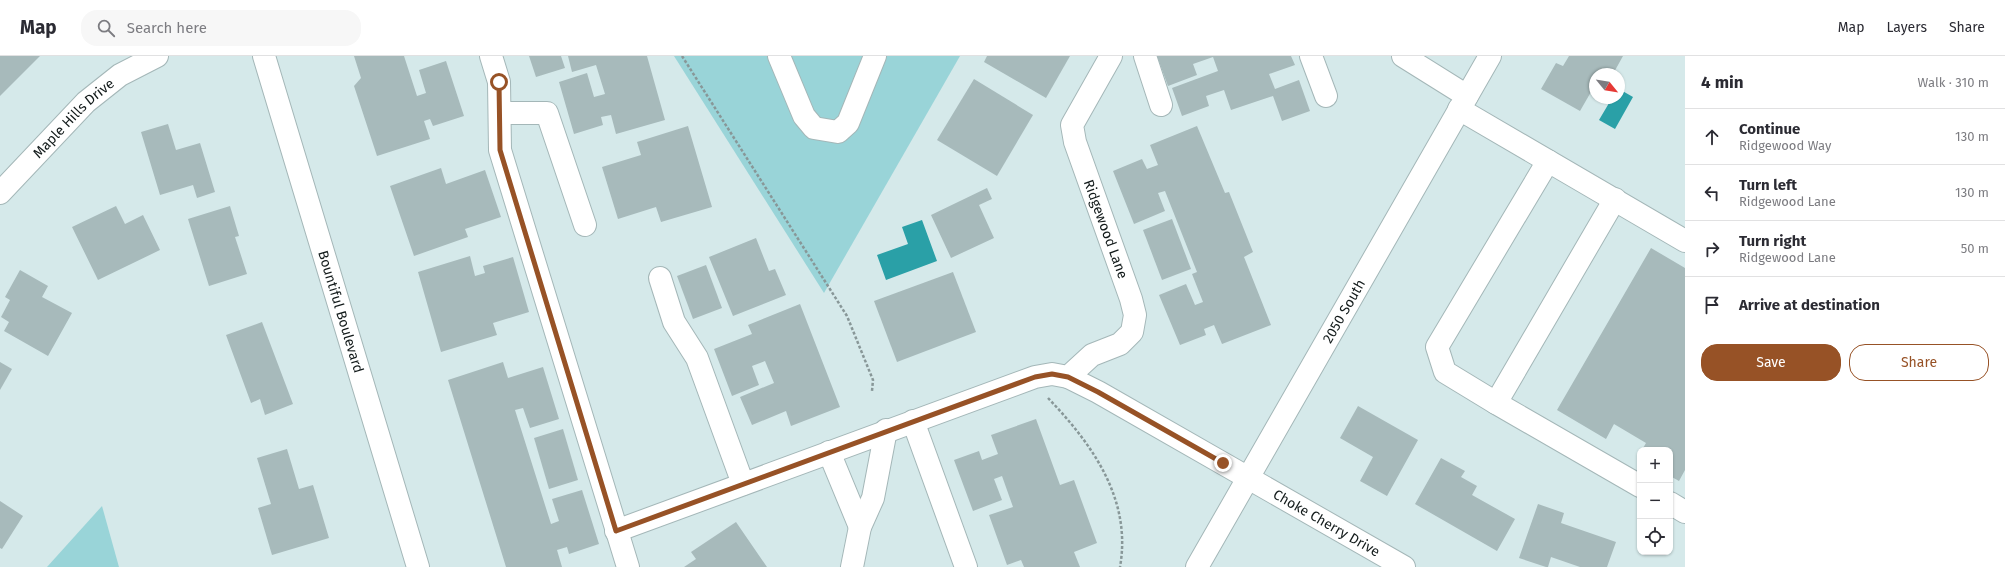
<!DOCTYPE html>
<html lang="en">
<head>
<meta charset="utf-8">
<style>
  body { margin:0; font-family:"Fira Sans",sans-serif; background:#f7f7f7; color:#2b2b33 }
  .controls { position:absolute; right:12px; bottom:12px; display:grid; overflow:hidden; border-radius:8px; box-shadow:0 1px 3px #0004 }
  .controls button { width:36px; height:36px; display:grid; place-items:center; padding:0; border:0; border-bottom:1px solid #e1e1e2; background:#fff; color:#2b2b33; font:20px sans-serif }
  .compass { position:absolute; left:1589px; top:12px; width:36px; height:36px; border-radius:50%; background:#fff; box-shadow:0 1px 3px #0004; rotate:120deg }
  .stop { position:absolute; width:12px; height:12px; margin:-9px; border:3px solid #975226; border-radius:50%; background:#fff }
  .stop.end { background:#975226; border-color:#fff; box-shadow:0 1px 4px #0008 }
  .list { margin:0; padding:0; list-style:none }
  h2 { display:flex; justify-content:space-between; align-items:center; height:52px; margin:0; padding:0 16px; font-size:17px }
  h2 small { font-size:13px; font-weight:400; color:#7c7c81 }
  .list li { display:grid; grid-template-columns:26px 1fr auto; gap:12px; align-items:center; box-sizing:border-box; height:56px; padding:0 16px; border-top:1px solid #e1e1e2 }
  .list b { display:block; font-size:15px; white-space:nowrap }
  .list p { margin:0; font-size:13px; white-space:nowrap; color:#7c7c81 }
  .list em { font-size:13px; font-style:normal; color:#7c7c81 }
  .actions { display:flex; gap:8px; padding:12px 16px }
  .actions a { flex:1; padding:9px 0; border:1px solid #975226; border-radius:16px; text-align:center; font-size:14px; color:#975226 }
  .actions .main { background:#975226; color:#fff }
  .icon { flex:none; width:22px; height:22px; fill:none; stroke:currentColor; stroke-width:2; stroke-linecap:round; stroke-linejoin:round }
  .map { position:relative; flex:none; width:1685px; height:511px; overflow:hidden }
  header { display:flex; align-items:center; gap:24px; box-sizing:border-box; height:56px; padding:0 20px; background:#fff; border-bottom:1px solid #e1e1e2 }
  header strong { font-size:19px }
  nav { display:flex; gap:22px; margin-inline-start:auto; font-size:14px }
  .search { width:280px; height:36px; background:#f7f7f7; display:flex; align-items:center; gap:10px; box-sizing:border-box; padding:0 14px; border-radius:16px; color:#7c7c81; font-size:15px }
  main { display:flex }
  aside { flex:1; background:#fff }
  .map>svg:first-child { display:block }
</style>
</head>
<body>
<header>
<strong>Map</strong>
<div class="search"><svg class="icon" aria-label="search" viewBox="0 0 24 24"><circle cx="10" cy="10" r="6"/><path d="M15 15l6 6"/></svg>Search here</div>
<nav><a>Map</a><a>Layers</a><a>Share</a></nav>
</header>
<main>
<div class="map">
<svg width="1685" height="511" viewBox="0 0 1685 511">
  <rect width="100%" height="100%" fill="#d5e9ea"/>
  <!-- green -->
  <g fill="#99d4d8">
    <path d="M674,0H960L824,237Z"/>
    <path d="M102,450L119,511H47Z"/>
  </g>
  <!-- water -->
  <g fill="#2aa0a7">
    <path d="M1619,33L1633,41L1615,73L1599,64L1612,42H1619Z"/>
    <path d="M922,164L937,205L886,224L877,199L908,188L902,171Z"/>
  </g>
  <!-- building -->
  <g fill="#a7babb">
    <path d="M0,0H40L0,40Z"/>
    <path d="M354,0H404L417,40L426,37L419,14L446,5L464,60L433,70L430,63L424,65L430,83L377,100L354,30L361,22Z"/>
    <path d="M529,0H561L565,12L536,21Z"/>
    <path d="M568,0H647L665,64L616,78L611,59L601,61L603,69L574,78L559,26L587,17L594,41L605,38L596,9L572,16Z"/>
    <path d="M987,0H1070L1046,42L984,6Z"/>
    <path d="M1157,0H1291L1295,9L1269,18L1275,33L1299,24L1310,55L1282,65L1273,40L1231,54L1224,34L1206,40L1209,50L1182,60L1172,32L1218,15L1213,1L1193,8L1197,19L1168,30Z"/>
    <path d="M1569,0H1623L1613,18L1603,15L1602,18H1595V29L1580,55L1541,33L1556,7L1563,10Z"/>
    <path d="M974,23L1033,59L997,120L937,84Z"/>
    <path d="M168,68L176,94L200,87L215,136L197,142L193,129L160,139L141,76Z"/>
    <path d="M688,70L712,151L661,166L656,151L618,163L602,111L641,99L637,86Z"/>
    <path d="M1197,70L1225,137L1229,136L1253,196L1244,201L1271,269L1222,288L1214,269L1204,273L1206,279L1180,289L1159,239L1186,228L1195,249L1203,246L1192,218L1197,216L1165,135L1158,137L1165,155L1134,168L1113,115L1142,103L1147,113L1158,109L1150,89Z"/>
    <path d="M441,112L446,128L485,114L501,161L465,173L468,181L414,200L390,130Z"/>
    <path d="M987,132L992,143L979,149L994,182L951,202L931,159Z"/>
    <path d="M116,150L125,168L143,159L160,194L98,224L72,171Z"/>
    <path d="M230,150L239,180L235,181L247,218L209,230L188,163Z"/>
    <path d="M1172,163L1191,213L1162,224L1143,174Z"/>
    <path d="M756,182L769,215L775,213L786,239L733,260L709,201Z"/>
    <path d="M1651,192L1685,212V414L1679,425L1670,420V394H1642L1646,387L1614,368L1606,383L1557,354Z"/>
    <path d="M470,200L475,220L485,217L483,210L513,201L529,256L493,267L497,279L441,296L418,216Z"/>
    <path d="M706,209L722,252L693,263L677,220Z"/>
    <path d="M20,214L48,230L42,241L72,257L48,300L4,275L9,266L1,261L10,244L5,241Z"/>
    <path d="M953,216L976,276L897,306L874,245Z"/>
    <path d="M800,248L840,351L791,370L786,355L752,369L740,341L774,327L765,305L752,310L759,329L732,340L714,293L752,278L748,269Z"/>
    <path d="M262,266L293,348L265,359L260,343L251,347L226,279Z"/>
    <path d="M0,306L12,313L0,334Z"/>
    <path d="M503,306L508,322L543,311L559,363L530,372L523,352L515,354L551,468L559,465L552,443L582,434L599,488L569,498L567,491L557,494L562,511H506L448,324Z"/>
    <path d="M1358,350L1418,384L1387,440L1360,425L1373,401L1340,382Z"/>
    <path d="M1036,363L1060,429L1074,424L1097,487L1074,496L1080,511H1024L1021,504L1007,509L989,459L1013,451L1002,420L994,423L1002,444L973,455L954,404L979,395L982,404L998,398L991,379Z"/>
    <path d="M563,373L578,424L549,433L534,382Z"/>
    <path d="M287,393L299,433L313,429L329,482L272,499L258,452L271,448L257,402Z"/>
    <path d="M1441,402L1465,415L1461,421L1477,430L1472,439L1515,463L1497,495L1415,448Z"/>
    <path d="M0,445L23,460L2,493L0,492Z"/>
    <path d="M1538,448L1564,457L1561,467L1616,486L1607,511H1580L1551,501L1548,511H1546L1519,502Z"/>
    <path d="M736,466L767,511H684L696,503L691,496Z"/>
  </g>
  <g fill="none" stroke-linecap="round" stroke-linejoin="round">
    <!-- minor casing -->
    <g stroke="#a4b7b8" stroke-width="24">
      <g id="minor">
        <path d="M491,0L499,26L500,94L628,511"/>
        <path d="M779,0L804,60L814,72L838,76L848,67L875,0"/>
        <path d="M1145,0L1161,49"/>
        <path d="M1311,0L1326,40"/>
        <path d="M1403,0L1467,40"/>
        <path d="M1459,53L1685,185"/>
        <path d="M500,57H547L585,169"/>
        <path id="s1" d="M0,137L86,46L120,19L157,0"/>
        <path d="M1615,143L1496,347L1640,430"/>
        <path d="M660,222L674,266L697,302L743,428"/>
        <path id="s2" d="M1068,321L1098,336L1404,511"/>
        <path d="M1496,347L1445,316L1437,291L1548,105"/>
        <path d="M913,365L966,511"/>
        <path d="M829,396L860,471"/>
        <path d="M1670,447L1685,456"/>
        <path d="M616,475L1035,321L1052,318L1068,321L1092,299L1120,288L1132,276L1135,259L1131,243L1075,86L1072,69L1111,0"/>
        <path d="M852,511L860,471L873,442L886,374"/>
        <path id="s3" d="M1197,511L1490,0"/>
      </g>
    </g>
    <!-- major casing -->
    <g stroke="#a4b7b8" stroke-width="24">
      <g id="major">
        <path id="s4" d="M264,0L418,511"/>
      </g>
    </g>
    <!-- path -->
    <g stroke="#889798" stroke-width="2.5" stroke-dasharray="3 2" stroke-linecap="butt">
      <path d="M682,0L847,260L873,324L872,335"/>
      <path d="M1048,342C1092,388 1132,443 1120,511"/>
    </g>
    <!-- minor -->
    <use href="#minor" stroke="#fff" stroke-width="22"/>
    <!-- major -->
    <use href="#major" stroke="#fff" stroke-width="22"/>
  </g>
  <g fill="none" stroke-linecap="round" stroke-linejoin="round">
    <!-- route -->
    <path stroke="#975226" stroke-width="5" d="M499,26L500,94L616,475L1035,321L1052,318L1068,321L1098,336L1223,407"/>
  </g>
  <g text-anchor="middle" stroke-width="3.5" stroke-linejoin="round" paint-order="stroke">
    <!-- street labels -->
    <g font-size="14" fill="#121a1a" stroke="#fff">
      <text dy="5" stroke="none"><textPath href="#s1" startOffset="105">Maple Hills Drive</textPath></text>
      <text transform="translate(1106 173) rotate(70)" y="5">Ridgewood Lane</text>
      <text dy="5" stroke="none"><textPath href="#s4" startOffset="267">Bountiful Boulevard</textPath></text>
      <text dy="5" stroke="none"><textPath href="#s3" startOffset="295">2050 South</textPath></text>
      <text dy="5" stroke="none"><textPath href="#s2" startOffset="297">Choke Cherry Drive</textPath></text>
    </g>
  </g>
</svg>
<div class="controls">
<button>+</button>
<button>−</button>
<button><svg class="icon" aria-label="locate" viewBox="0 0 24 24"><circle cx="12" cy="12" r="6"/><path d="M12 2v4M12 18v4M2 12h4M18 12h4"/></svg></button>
</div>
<svg class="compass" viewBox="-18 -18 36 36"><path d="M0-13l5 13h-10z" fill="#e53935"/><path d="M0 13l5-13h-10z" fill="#7c7c81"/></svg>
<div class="stop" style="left:499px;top:26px"></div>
<div class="stop end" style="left:1223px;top:407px"></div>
</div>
<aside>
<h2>4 min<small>Walk · 310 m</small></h2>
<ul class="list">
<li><svg class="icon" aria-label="ahead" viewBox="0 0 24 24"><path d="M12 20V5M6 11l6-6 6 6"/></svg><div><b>Continue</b><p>Ridgewood Way</p></div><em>130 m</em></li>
<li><svg class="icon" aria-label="left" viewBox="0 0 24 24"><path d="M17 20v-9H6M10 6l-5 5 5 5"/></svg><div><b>Turn left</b><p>Ridgewood Lane</p></div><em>130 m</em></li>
<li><svg class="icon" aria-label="right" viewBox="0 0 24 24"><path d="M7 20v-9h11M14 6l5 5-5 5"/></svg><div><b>Turn right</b><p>Ridgewood Lane</p></div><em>50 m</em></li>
<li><svg class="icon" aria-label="arrive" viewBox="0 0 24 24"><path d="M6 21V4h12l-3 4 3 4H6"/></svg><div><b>Arrive at destination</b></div></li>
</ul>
<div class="actions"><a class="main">Save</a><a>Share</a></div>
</aside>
</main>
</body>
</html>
